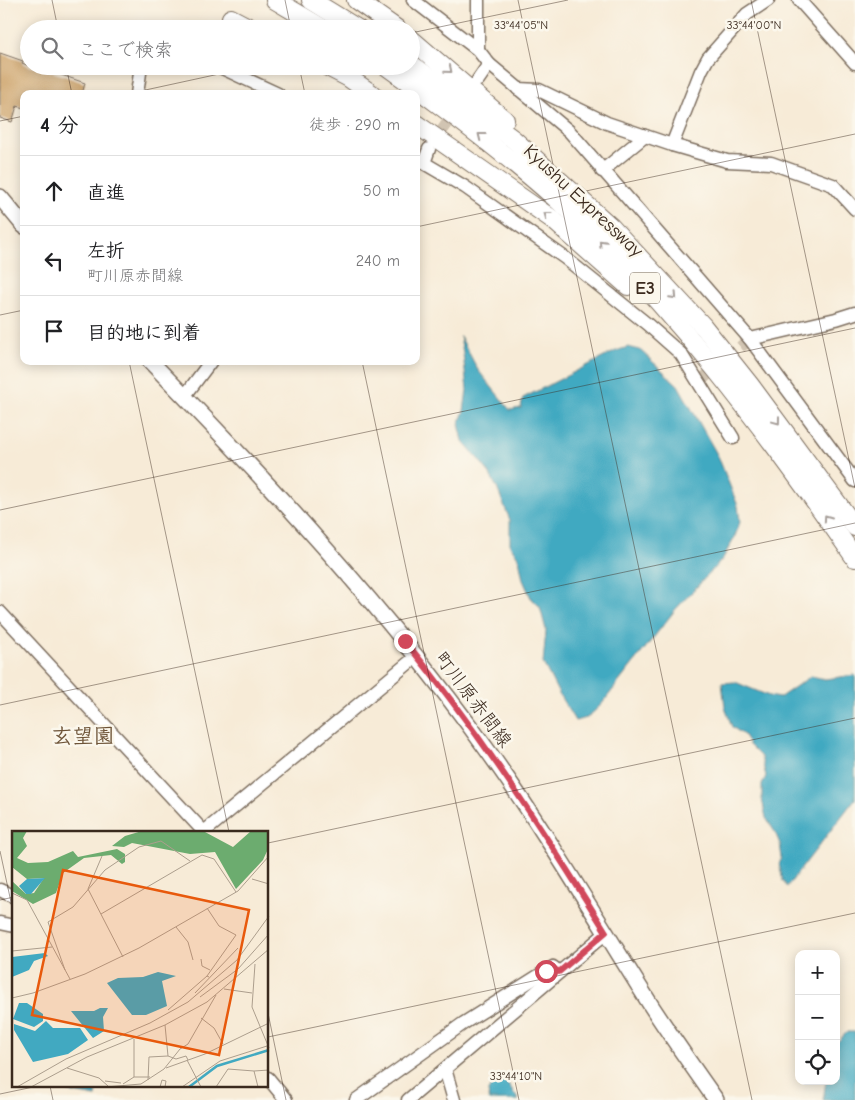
<!DOCTYPE html>
<html lang="ja">
<head>
<meta charset="utf-8">
<style>
  body { margin:0; font-family:"Comic Neue","Klee One",sans-serif; background:#f6f6f6; color:#202124 }
  .controls { position:absolute; right:15px; bottom:15px; display:grid; overflow:hidden; border-radius:10px; box-shadow:0 2px 12px #0003 }
  .controls button { width:45px; height:45px; display:grid; place-items:center; padding:0; border:0; border-bottom:1px solid #e0e0e0; background:#fff; color:#202124; font:25px sans-serif }
  .stop { position:absolute; width:15px; height:15px; margin:-11px; border:4px solid #d1495b; border-radius:50%; background:#fff }
  .stop.end { background:#d1495b; border-color:#fff; box-shadow:0 1px 5px #0008 }
  .list { margin:0; padding:0; list-style:none }
  h2 { display:flex; justify-content:space-between; align-items:center; height:65px; margin:0; padding:0 20px; font-size:21px }
  h2 small { font-size:16px; font-weight:400; color:#757577 }
  .list li { display:grid; grid-template-columns:32px 1fr auto; gap:15px; align-items:center; box-sizing:border-box; height:70px; padding:0 20px; border-top:1px solid #e0e0e0 }
  .list b { display:block; font-size:19px; white-space:nowrap }
  .list p { margin:0; font-size:16px; white-space:nowrap; color:#757577 }
  .list em { font-size:16px; font-style:normal; color:#757577 }
  .icon { flex:none; width:28px; height:28px; fill:none; stroke:currentColor; stroke-width:2; stroke-linecap:round; stroke-linejoin:round }
  .map { position:relative; flex:none; width:855px; height:1100px; overflow:hidden }
  .search { position:absolute; background:#fff; box-shadow:0 2px 12px #0003; left:20px; top:20px; width:400px; height:55px; display:flex; align-items:center; gap:12px; box-sizing:border-box; padding:0 18px; border-radius:28px; color:#757577; font-size:19px }
  .panel { position:absolute; background:#fff; box-shadow:0 2px 12px #0003; left:20px; top:90px; width:400px; height:275px; border-radius:10px }
  .map>svg:first-child { display:block }
</style>
</head>
<body>
<div class="map">
<svg width="855" height="1100" viewBox="0 0 855 1100">
  <rect width="100%" height="100%" fill="#fbf7ec"/>
  <filter id="ink" filterUnits="userSpaceOnUse"><feTurbulence type="fractalNoise" baseFrequency=".02" numOctaves="2"/><feDisplacementMap in="SourceGraphic" scale="10" xChannelSelector="R" yChannelSelector="G"/><feConvolveMatrix kernelMatrix="1 2 1 2 8 2 1 2 1" color-interpolation-filters="sRGB"/></filter>
  <filter id="wash" filterUnits="userSpaceOnUse"><feTurbulence type="fractalNoise" baseFrequency=".0096" numOctaves="4" result="noise"/><feDisplacementMap in="SourceGraphic" scale="20" xChannelSelector="R" yChannelSelector="G"/><feGaussianBlur stdDeviation="1.12" result="paint"/><feColorMatrix in="noise" values="0 0 0 0 0 0 0 0 0 0 0 0 0 0 0 0 0 1.4 0 .05"/><feComposite in="paint" operator="in"/></filter>
  <g filter="url(#wash)">
    <rect width="100%" height="100%" fill="#f7ebd7"/>
    <!-- water -->
    <g fill="#41a9c1" stroke="#3e6a70">
      <path d="M460,336L478,370L510,410L521,408L523,398L616,351L628,347L640,350L678,385L718,456L738,506L740,522L735,536L722,560L675,610L601,705L587,718L575,721L560,696L543,663L546,630L540,607L531,598L523,580L519,559L510,545V520L497,488L488,471L463,441L459,424L464,411L467,390L463,353Z"/>
      <path d="M855,675V799L787,887L783,881L779,864L782,858L780,844L775,832L766,818L762,799V785L766,776L761,757L749,745L744,735L732,727L725,707L722,683L735,682L769,696L779,698L811,676L825,679Z"/>
      <path d="M847,1032H855V1100H823L826,1081H836V1043Z"/>
      <path d="M494,1080L505,1081L519,1100H489L488,1091Z"/>
      <path d="M56,1086H94L97,1089L96,1097L73,1093Z"/>
    </g>
    <g id="blocks">
      <!-- building -->
      <path fill="#cca167" d="M0,53L23,61L22,63L29,66L38,68V67L85,83L82,94H24V108L17,106L12,122L0,118Z"/>
    </g>
  </g>
  <g filter="url(#ink)">
    <use href="#blocks" fill-opacity="0" stroke="#7d6e5f" stroke-width="1"/>
    <g fill="none" stroke-linecap="round" stroke-linejoin="round">
      <!-- minor-tunnel -->
      <g stroke="#d1c4b2" stroke-width="12" stroke-dasharray="12 6" stroke-linecap="butt">
        <path d="M432,145L458,108"/>
        <path d="M699,382L750,339"/>
      </g>
      <!-- minor casing -->
      <g stroke="#7d6e5f" stroke-width="15">
        <g id="minor">
          <path d="M413,0L478,50L489,64L570,132L750,339L855,481"/>
          <path d="M799,0L855,63"/>
          <path d="M478,50V0"/>
          <path d="M218,66L278,94"/>
          <path d="M478,80L489,64"/>
          <path d="M518,89L539,90L607,123L672,145L727,161L771,163L833,185L855,209"/>
          <path d="M137,94L141,66"/>
          <path d="M672,145L701,71L708,58L747,14L768,0"/>
          <path d="M416,160L424,163L429,149"/>
          <path d="M424,163L465,187L565,258L647,324L681,354L733,438"/>
          <path d="M602,171L645,136"/>
          <path d="M750,339L836,319L855,313"/>
          <path d="M184,397L211,361"/>
          <path d="M0,612L204,832"/>
          <path d="M204,832L417,656"/>
          <path d="M0,890L14,897"/>
          <path d="M0,923L14,926"/>
          <path d="M445,1069L454,1100"/>
          <path d="M268,1078L286,1100"/>
          <path d="M356,1100L464,1023L546,971L553,967L559,972"/>
          <path d="M408,1100L606,933"/>
        </g>
      </g>
      <!-- major casing -->
      <g stroke="#7d6e5f" stroke-width="18">
        <g id="major">
          <path d="M0,197L24,226"/>
          <path d="M150,361C269,483 385,608 485,747C545,830 597,920 652,1007C673,1039 694,1069 716,1100"/>
        </g>
      </g>
      <!-- highway casing -->
      <g stroke="#7d6e5f" stroke-width="20">
        <g id="highway">
          <path d="M275,0L324,29"/>
          <path d="M311,0L358,29"/>
          <path d="M356,0L397,29"/>
          <path d="M231,18L252,29"/>
          <path d="M411,39L505,120"/>
          <path d="M411,64L513,139L611,227L703,326L750,385L855,527"/>
          <path d="M326,66L349,78L372,94"/>
          <path d="M386,66C443,107 500,149 553,196C671,301 765,429 855,558"/>
          <path d="M416,124L552,219L628,286"/>
        </g>
      </g>
      <!-- minor -->
      <use href="#minor" stroke="#fff" stroke-width="12"/>
      <!-- major -->
      <use href="#major" stroke="#fff" stroke-width="15"/>
      <!-- highway -->
      <use href="#highway" stroke="#fff" stroke-width="18"/>
    </g>
    <!-- one-way arrows -->
    <defs><path id="oneway-chevron" d="M-2-3.5L2.5 0L-2 3.5" fill="none" stroke-width="1.6" stroke-linecap="round" stroke-linejoin="round" transform="scale(1.25)"/></defs>
    <g stroke="#a79f9a">
      <use href="#oneway-chevron" transform="translate(449 70) rotate(40)"/>
      <use href="#oneway-chevron" transform="translate(481 136) rotate(-142)"/>
      <use href="#oneway-chevron" transform="translate(547 215) rotate(-143)"/>
      <use href="#oneway-chevron" transform="translate(602 243) rotate(-133)"/>
      <use href="#oneway-chevron" transform="translate(674 296) rotate(47)"/>
      <use href="#oneway-chevron" transform="translate(777 421) rotate(53)"/>
      <use href="#oneway-chevron" transform="translate(827 518) rotate(-125)"/>
    </g>
  </g>
  <g fill="none" stroke-linecap="round" stroke-linejoin="round" filter="url(#ink)">
    <!-- route -->
    <path stroke="#d1495b" stroke-width="6" d="M405,641C480,733 544,832 606,932L559,972L553,968L546,971"/>
  </g>
  <!-- ticks -->
  <path fill="none" stroke="#3b2a1e" stroke-width="1" stroke-opacity="0.45" d="M52,0L58,29M285,0L291,29M518,0L752,1100M751,0L855,488M411,33L568,0M66,66L72,94M299,66L305,94M127,94L256,66M0,121L24,116M416,227L855,134M0,315L24,310M129,361L229,832M362,361L519,1100M0,510L855,328M0,705L855,523M268,843L855,718M0,851L14,916M0,900L14,897M268,1013L286,1100M268,1037L855,913M50,1086L53,1100M0,1094L38,1086"/>
  <g text-anchor="middle" stroke-width="5" stroke-linejoin="round" paint-order="stroke">
    <!-- shield labels -->
    <rect fill="#fbf7ec" stroke="#75685c" stroke-width="1" x="630" y="272.5" width="30" height="31" rx="4"/>
    <g font-size="18" font-weight="bold" fill="#3b2a1e">
      <text x="645" y="294">E3</text>
    </g>
    <!-- street labels -->
    <g font-size="19" fill="#3b2a1e" stroke="#fbf7ec">
      <text transform="translate(584 200) rotate(43)" y="7">Kyushu Expressway</text>
      <text transform="translate(474 699) rotate(53)" y="7">町川原赤間線</text>
    </g>
    <!-- quarter labels -->
    <g font-size="21" font-weight="bold" fill="#6e5438" stroke="#fbf7ec">
      <text x="83" y="743">玄望園</text>
    </g>
  </g>
  <!-- overview -->
  <g transform="translate(12 831)">
    <rect width="256" height="256" fill="#f7ebd7"/>
    <path d="M0,0H15L11,7L15,15L5,27L16,32L36,31L61,20L66,26L105,18L113,23V31L110,33L99,24L72,27L51,42L44,62L21,73L0,60V50L14,63L22,62L32,47L15,48L0,36ZM130,0L193,1L221,16L239,0H256V18L251,29L224,58L203,21L178,23L120,12L112,16L100,15L113,5Z" fill="#6cac6f"/>
    <path d="M33,47L19,63H14L7,55L15,48ZM33,122L36,125L22,130L17,139L0,146V126ZM146,141L164,145L150,150L155,175L134,184H120L95,152L106,147L131,146ZM7,172H15L31,183V190L22,196L1,188ZM88,177H96L91,186L92,200L81,207L59,180H82ZM34,190L41,197H68L76,209L56,223L21,231L2,199V193L23,200Z" fill="#41a9c1"/>
    <path fill="none" stroke="#41a9c1" stroke-width="2.5" d="M177,256L205,235L257,219"/>
    <path fill="none" stroke="#ac9e8d" stroke-width="1" d="M90,25L76,58L111,126M240,48L257,53M0,62L15,69L58,148M195,77L207,95L224,104L195,145L197,146M89,83L190,24L202,28L224,61M164,96L176,111L181,129M0,120L40,116M189,128L190,135L198,139M243,133L240,176L257,217M53,139L36,91L61,76L93,39L127,16L149,10L178,30M212,158L240,162M183,162L226,117M188,166L226,138L257,103M0,167L21,162L73,143L127,117L226,60L257,25M156,179L195,145M189,187L202,197L211,213M153,194L156,225L164,228L174,225L176,229M122,208V246M175,229L189,256M55,237L87,247L96,255M154,237L193,223L257,192M242,240L257,239M136,249L137,226L156,225M93,250L109,252M111,253L122,246H138M5,256L54,228L138,192L176,171L225,129L257,85M19,256L75,226L153,194L195,171L257,118M94,256L129,253L152,238L168,218L176,213L204,164M148,256L150,249L154,250L153,256M170,256L208,230L255,215M204,256L216,238L242,240L246,256"/>
    <path fill="#e8590c" fill-opacity="0.15" stroke="#e8590c" stroke-width="2.5" d="M51,39L237,79L207,224L20,184Z"/>
    <rect width="256" height="256" fill="none" stroke="#3b2a1e" stroke-width="2.5"/>
  </g>
  <g font-size="12" text-anchor="middle" fill="#3b2a1e" stroke="#fbf7ec" stroke-width="5" stroke-linejoin="round" paint-order="stroke">
    <text x="521" y="29">33°44'05"N</text>
    <text x="754" y="29">33°44'00"N</text>
    <text x="516" y="1080">33°44'10"N</text>
  </g>
</svg>
<div class="controls">
<button>+</button>
<button>−</button>
<button><svg class="icon" aria-label="locate" viewBox="0 0 24 24"><circle cx="12" cy="12" r="6"/><path d="M12 2v4M12 18v4M2 12h4M18 12h4"/></svg></button>
</div>
<div class="stop" style="left:546px;top:971px"></div>
<div class="stop end" style="left:405px;top:641px"></div>
<div class="search"><svg class="icon" aria-label="search" viewBox="0 0 24 24"><circle cx="10" cy="10" r="6"/><path d="M15 15l6 6"/></svg>ここで検索</div>
<section class="panel">
<h2>4 分<small>徒歩 · 290 m</small></h2>
<ul class="list">
<li><svg class="icon" aria-label="ahead" viewBox="0 0 24 24"><path d="M12 20V5M6 11l6-6 6 6"/></svg><div><b>直進</b></div><em>50 m</em></li>
<li><svg class="icon" aria-label="left" viewBox="0 0 24 24"><path d="M17 20v-9H6M10 6l-5 5 5 5"/></svg><div><b>左折</b><p>町川原赤間線</p></div><em>240 m</em></li>
<li><svg class="icon" aria-label="arrive" viewBox="0 0 24 24"><path d="M6 21V4h12l-3 4 3 4H6"/></svg><div><b>目的地に到着</b></div></li>
</ul>
</section>
</div>
</body>
</html>
